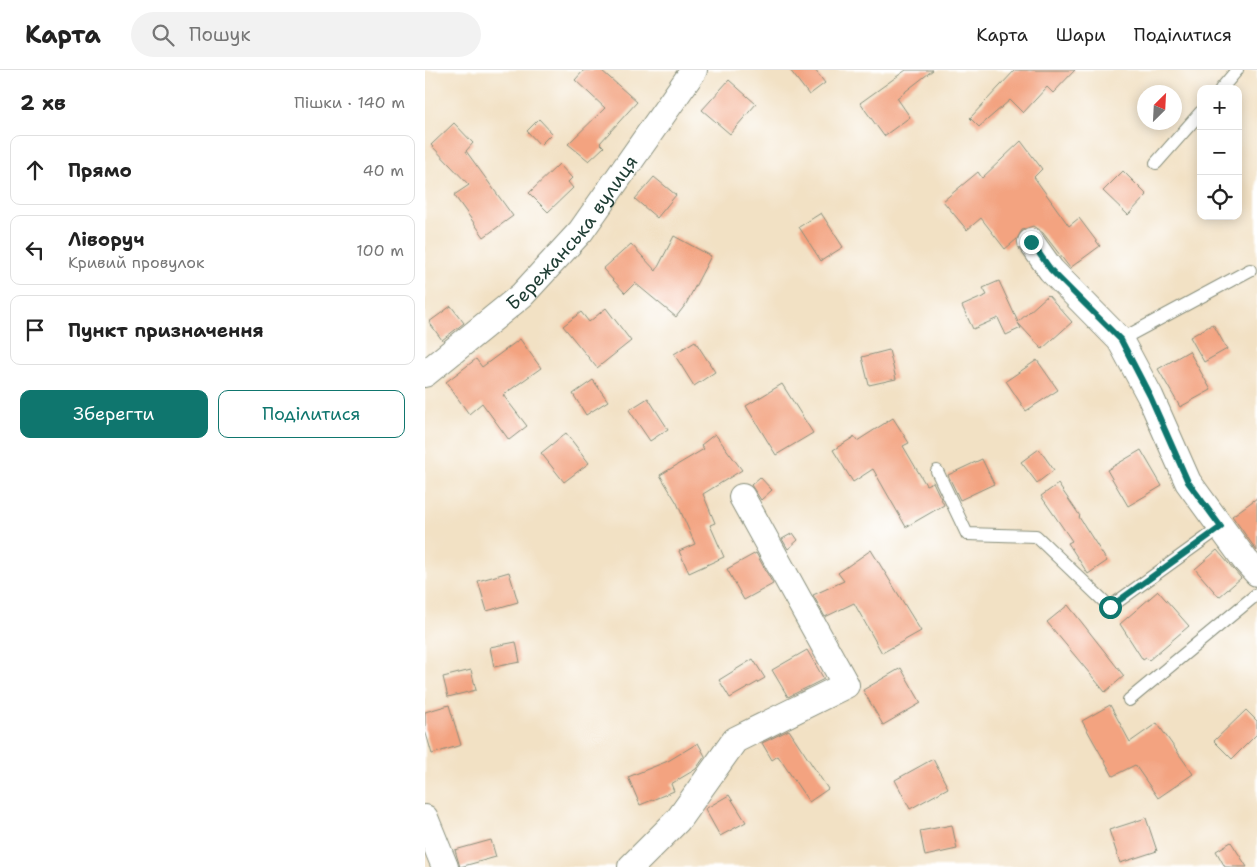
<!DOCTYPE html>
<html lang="uk">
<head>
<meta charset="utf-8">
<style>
  body { margin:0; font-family:"Shantell Sans",sans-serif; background:#f2f2f2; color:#222 }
  .controls { position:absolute; right:15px; top:15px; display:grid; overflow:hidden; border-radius:10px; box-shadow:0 2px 12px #0003 }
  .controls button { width:45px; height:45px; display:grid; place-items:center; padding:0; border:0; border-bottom:1px solid #e0e0e0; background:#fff; color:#222; font:25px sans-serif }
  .compass { position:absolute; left:712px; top:15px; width:45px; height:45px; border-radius:50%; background:#fff; box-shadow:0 2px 12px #0003; rotate:24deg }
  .stop { position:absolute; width:15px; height:15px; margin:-11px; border:4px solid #0f766e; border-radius:50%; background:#fff }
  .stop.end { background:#0f766e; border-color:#fff; box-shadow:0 1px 5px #0008 }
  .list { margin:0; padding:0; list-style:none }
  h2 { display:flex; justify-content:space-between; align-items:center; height:65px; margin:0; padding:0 20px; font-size:21px }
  h2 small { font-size:16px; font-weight:400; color:#767676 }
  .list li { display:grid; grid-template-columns:32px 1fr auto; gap:15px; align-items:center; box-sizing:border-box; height:70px; margin:0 10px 10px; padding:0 10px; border:1px solid #e0e0e0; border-radius:10px }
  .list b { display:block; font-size:19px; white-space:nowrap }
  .list p { margin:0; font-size:16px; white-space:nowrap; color:#767676 }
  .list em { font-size:16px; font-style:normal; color:#767676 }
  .actions { display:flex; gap:10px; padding:15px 20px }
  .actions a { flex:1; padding:11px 0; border:1px solid #0f766e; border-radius:10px; text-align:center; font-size:18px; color:#0f766e }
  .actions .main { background:#0f766e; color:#fff }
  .icon { flex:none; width:28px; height:28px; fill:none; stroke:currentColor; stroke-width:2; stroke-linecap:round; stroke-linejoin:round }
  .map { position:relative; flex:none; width:832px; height:797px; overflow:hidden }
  header { display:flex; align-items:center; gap:30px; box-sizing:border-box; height:70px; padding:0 25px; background:#fff; border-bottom:1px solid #e0e0e0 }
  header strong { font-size:24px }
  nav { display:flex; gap:28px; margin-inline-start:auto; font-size:18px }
  .search { width:350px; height:45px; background:#f2f2f2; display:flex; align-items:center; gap:12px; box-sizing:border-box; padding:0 18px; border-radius:28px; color:#767676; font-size:19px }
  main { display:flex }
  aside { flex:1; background:#fff }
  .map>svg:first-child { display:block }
</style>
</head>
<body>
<header>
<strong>Карта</strong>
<div class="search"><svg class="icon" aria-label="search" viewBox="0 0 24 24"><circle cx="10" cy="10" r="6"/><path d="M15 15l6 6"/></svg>Пошук</div>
<nav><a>Карта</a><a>Шари</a><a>Поділитися</a></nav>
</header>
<main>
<aside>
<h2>2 хв<small>Пішки · 140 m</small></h2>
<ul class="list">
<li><svg class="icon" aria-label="ahead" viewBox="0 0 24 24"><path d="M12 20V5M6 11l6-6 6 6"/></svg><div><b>Прямо</b></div><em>40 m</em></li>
<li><svg class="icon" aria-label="left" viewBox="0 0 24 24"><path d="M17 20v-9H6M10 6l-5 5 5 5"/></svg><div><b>Ліворуч</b><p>Кривий провулок</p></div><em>100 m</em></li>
<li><svg class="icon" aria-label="arrive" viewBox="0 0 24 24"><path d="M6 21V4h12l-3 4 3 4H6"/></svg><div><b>Пункт призначення</b></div></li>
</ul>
<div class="actions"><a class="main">Зберегти</a><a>Поділитися</a></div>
</aside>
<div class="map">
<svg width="832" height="797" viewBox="0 0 832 797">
  <rect width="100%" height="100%" fill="#fff"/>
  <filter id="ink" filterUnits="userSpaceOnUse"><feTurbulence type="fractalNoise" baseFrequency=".02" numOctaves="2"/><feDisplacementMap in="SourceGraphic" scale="10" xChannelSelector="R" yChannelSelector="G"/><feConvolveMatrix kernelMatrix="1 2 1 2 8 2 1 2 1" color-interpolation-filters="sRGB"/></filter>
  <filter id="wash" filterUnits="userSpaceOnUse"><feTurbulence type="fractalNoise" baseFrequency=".0096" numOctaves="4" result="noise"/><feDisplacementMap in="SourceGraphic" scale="20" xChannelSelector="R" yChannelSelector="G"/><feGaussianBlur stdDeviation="1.12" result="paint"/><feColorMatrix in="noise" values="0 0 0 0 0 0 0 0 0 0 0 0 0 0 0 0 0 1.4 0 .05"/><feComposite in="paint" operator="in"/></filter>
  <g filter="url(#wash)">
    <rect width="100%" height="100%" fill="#f2e1c4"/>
    <g id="blocks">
      <!-- building -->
      <g fill="#f3a380">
        <path d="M159,0H176L212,32L175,73L179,77L164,91L143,74L180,38L150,10Z"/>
        <path d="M365,0H390L400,13L384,25Z"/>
        <path d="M481,0H508L472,28L485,47L459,66L435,33Z"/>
        <path d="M590,0H650L628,23L622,17L598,43L585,30L554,57L545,48Z"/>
        <path d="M304,10L331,34L305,64L277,40Z"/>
        <path d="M114,49L127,63L115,75L102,61Z"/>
        <path d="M29,53L48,73L41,81L88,146L59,167L29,125L44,115L6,75Z"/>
        <path d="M596,71L617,99L609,107L644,156L654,148L675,176L645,198L618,163L608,156L597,160L592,169L580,179L556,148L542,160L518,131L553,102L557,108Z"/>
        <path d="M134,94L147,108L143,112L148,118L123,142L104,123Z"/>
        <path d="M698,101L722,125L703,145L678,121Z"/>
        <path d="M229,107L251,125L232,148L210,129Z"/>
        <path d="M396,143L418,177L396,191L374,157Z"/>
        <path d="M249,166L286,186L261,234L251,247L210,213L200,223L178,199L206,174L231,201Z"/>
        <path d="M574,211L593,252L623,225L647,252L617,279L593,253L596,258L581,265L573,248L548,259L537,236L562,225L558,218Z"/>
        <path d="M26,236L39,253L17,270L4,252Z"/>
        <path d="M181,238L206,271L172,298L138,256L156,242L164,252Z"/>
        <path d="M788,254L802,279L779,292L765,267Z"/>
        <path d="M95,269L116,298L78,325L102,356L84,370L57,333L44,344L21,312L51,289L57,297Z"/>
        <path d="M270,271L290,302L269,316L249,284Z"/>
        <path d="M464,280L471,309L444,315L437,287Z"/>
        <path d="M764,281L786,320L755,337L733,299Z"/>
        <path d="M612,290L633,320L601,341L581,311Z"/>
        <path d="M168,310L183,331L161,345L148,324Z"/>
        <path d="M357,314L388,363L351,385L321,336Z"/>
        <path d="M223,328L243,359L225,371L204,340Z"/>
        <path d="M468,348L484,373L478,376L501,415L508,412L519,435L481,457L448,399L428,412L408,380L429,367L432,371Z"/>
        <path d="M141,363L164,393L139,412L116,383Z"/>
        <path d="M290,364L317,400L278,424L290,453L285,455L299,487L264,503L254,481L270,474L252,433L235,405L279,379L276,375Z"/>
        <path d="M614,379L629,400L612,413L596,392Z"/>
        <path d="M716,380L737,416L703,436L682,400Z"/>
        <path d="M557,389L569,414L535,430L523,405Z"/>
        <path d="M335,407L347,420L336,430L326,415Z"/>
        <path d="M633,414L655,446L654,447L682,491L663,504L643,473L647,471L616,426Z"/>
        <path d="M832,428V481L807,446Z"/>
        <path d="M368,463L373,470L363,479L357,469Z"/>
        <path d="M446,480L496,561L457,583L429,533L400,547L388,525L419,511L413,503Z"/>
        <path d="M792,480L816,508L794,527L770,499Z"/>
        <path d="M331,483L348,514L319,530L302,499Z"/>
        <path d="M84,502L93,532L62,541L53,511Z"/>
        <path d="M733,521L764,556L724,590L721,588L718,590L695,554Z"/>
        <path d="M643,535L699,606L680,622L622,552Z"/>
        <path d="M91,572L95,592L69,597L65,577Z"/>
        <path d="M382,580L399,609L363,627L347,600Z"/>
        <path d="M328,589L340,608L305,628L294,610Z"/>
        <path d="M476,598L496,633L458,655L438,620Z"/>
        <path d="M46,600L51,620L23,627L18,607Z"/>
        <path d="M24,635L36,675L7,684L0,660V642Z"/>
        <path d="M685,635L705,672L732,653L768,704L733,728L710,695L688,706L657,651Z"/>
        <path d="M821,640L832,651V664L807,689L789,671Z"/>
        <path d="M364,660L403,719L384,732L353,686L347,690L337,673Z"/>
        <path d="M273,673L280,686L271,699L246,714L249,721L215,735L203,707L243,691Z"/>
        <path d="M508,689L523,718L485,739L470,710Z"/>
        <path d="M304,725L321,752L295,766L280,739Z"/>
        <path d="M721,748L732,781L695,793L684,760Z"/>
        <path d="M527,755L532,779L500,786L495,761Z"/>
        <path d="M66,770L71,787L35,797L30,780Z"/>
        <path d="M806,772L822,797H800L791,781Z"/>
      </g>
    </g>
  </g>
  <g filter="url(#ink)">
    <use href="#blocks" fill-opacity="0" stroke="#888f7c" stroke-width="1"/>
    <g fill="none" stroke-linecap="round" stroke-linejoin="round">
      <!-- lane casing -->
      <g stroke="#888f7c" stroke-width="14">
        <g id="lane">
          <path d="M796,19L812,0"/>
          <path d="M731,93L776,42"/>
          <path d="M695,270L825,200"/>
          <path d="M512,401L542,464L611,466L685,537L796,457"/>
          <path d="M704,630L832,524"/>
        </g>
      </g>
      <!-- street casing -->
      <g stroke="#888f7c" stroke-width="28">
        <g id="street">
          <path d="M606,172L626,200L695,270L725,326L763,412L820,490L832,503"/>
          <path id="s1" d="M0,304L97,225L156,161L269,0"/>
          <path d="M0,748L20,797"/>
          <path d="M206,797L253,750L310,670L421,615L317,427"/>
        </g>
      </g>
      <!-- lane -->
      <use href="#lane" stroke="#fff" stroke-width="12"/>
      <!-- street -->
      <use href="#street" stroke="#fff" stroke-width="26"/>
    </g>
  </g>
  <g fill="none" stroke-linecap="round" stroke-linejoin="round" filter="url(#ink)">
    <!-- route -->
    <path stroke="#0f766e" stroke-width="6" d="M606,172L626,200L696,270L725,326L763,412L796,457L685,537"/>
  </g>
  <g text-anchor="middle" stroke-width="4.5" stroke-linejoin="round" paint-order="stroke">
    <!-- street labels -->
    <g font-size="19" fill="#1f3d34" stroke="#fff">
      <text dy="7" stroke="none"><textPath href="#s1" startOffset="205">Бережанська вулиця</textPath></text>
    </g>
  </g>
</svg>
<div class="controls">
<button>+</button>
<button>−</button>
<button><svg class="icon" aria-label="locate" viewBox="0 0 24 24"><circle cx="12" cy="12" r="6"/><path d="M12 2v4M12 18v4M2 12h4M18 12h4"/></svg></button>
</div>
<svg class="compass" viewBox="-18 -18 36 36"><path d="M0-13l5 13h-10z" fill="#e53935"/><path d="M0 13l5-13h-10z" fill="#767676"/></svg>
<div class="stop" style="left:685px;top:537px"></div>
<div class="stop end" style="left:606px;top:172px"></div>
</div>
</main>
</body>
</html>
